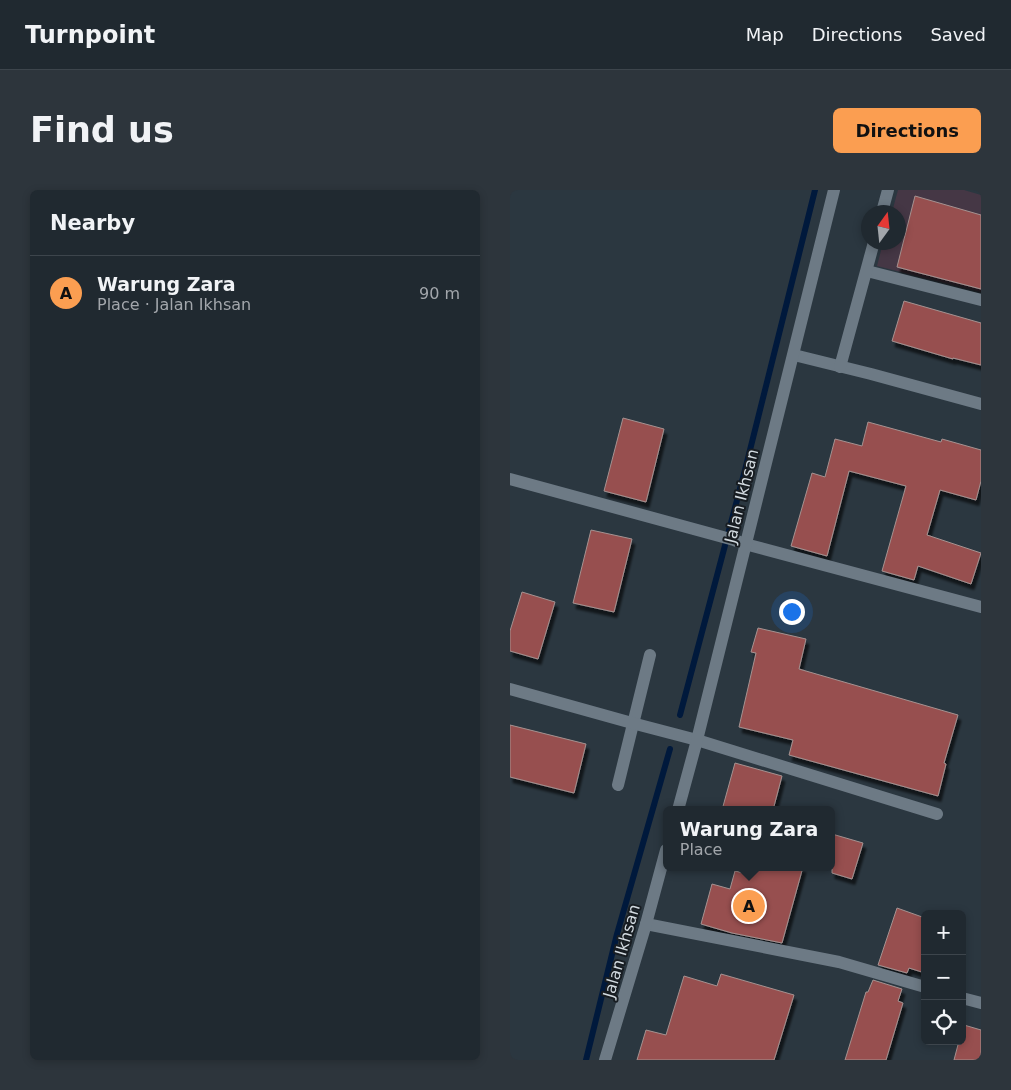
<!DOCTYPE html>
<html lang="en">
<head>
<meta charset="utf-8">
<style>
  body { margin:0; font-family:"DejaVu Sans",sans-serif; background:#2d353c; color:#f1f3f6 }
  .controls { position:absolute; right:15px; bottom:15px; display:grid; overflow:hidden; border-radius:8px; box-shadow:0 2px 8px #0003 }
  .controls button { width:45px; height:45px; display:grid; place-items:center; padding:0; border:0; border-bottom:1px solid #3d454c; background:#202930; color:#f1f3f6; font:25px sans-serif }
  .compass { position:absolute; left:351px; top:15px; width:45px; height:45px; border-radius:50%; background:#202930; box-shadow:0 2px 8px #0003; rotate:15deg }
  .you { position:absolute; left:281px; top:421px; width:18px; height:18px; margin:-12px; border:4px solid #fff; border-radius:50%; background:#1a73e8; box-shadow:0 0 0 8px #1a73e833 }
  .badge { display:grid; place-items:center; width:32px; height:32px; border-radius:50%; background:#fb9e51; color:#111; font-size:16px; font-weight:700 }
  .pin { position:absolute; translate:-50% -50%; border:2px solid #fff; box-shadow:0 1px 5px #0006 }
  .popup { position:absolute; left:153px; top:616px; width:172px; height:65px; box-sizing:border-box; display:grid; place-content:center; border-radius:8px; background:#202930; filter:drop-shadow(0 1px 4px #0005); font-size:16px; white-space:nowrap; color:#a2a6ab }
  .popup b { font-size:19px; color:#f1f3f6 }
  .popup::after { content:''; position:absolute; left:50%; top:100%; margin-left:-10px; border:10px solid transparent; border-top-color:#202930 }
  .list { margin:0; padding:0; list-style:none }
  h2 { display:flex; justify-content:space-between; align-items:center; height:65px; margin:0; padding:0 20px; font-size:21px }
  h2 small { font-size:16px; font-weight:400; color:#a2a6ab }
  .list li { display:grid; grid-template-columns:32px 1fr auto; gap:15px; align-items:center; box-sizing:border-box; height:75px; padding:0 20px; border-top:1px solid #3d454c }
  .list b { display:block; font-size:19px; white-space:nowrap }
  .list p { margin:0; font-size:16px; white-space:nowrap; color:#a2a6ab }
  .list em { font-size:16px; font-style:normal; color:#a2a6ab }
  .icon { flex:none; width:28px; height:28px; fill:none; stroke:currentColor; stroke-width:2; stroke-linecap:round; stroke-linejoin:round }
  .map { position:relative; flex:none; width:471px; height:870px; overflow:hidden; border-radius:8px }
  header { display:flex; align-items:center; gap:30px; box-sizing:border-box; height:70px; padding:0 25px; background:#202930; border-bottom:1px solid #3d454c }
  header strong { font-size:24px }
  nav { display:flex; gap:28px; margin-inline-start:auto; font-size:18px }
  .intro { display:flex; align-items:center; justify-content:space-between; box-sizing:border-box; height:120px; padding:0 30px }
  h1 { margin:0; font-size:35px }
  .button { padding:12px 22px; border-radius:8px; background:#fb9e51; color:#111; font-size:18px; font-weight:700 }
  main { display:flex; gap:30px; padding:0 30px }
  aside { flex:1; background:#202930; border-radius:8px; box-shadow:0 2px 8px #0003 }
  .map>svg:first-child { display:block }
</style>
</head>
<body>
<header>
<strong>Turnpoint</strong>
<nav><a>Map</a><a>Directions</a><a>Saved</a></nav>
</header>
<div class="intro"><h1>Find us</h1><a class="button">Directions</a></div>
<main>
<aside>
<h2>Nearby<small></small></h2>
<ul class="list">
<li><span class="badge">A</span><div><b>Warung Zara</b><p>Place · Jalan Ikhsan</p></div><em>90 m</em></li>
</ul>
</aside>
<div class="map">
<svg width="471" height="870" viewBox="0 0 471 870">
  <defs>
    <filter id="shadow"><feDropShadow dx="3" dy="5.5" stdDeviation="1" flood-color="#0009"/></filter>
  </defs>
  <rect width="100%" height="100%" fill="#2b3740"/>
  <!-- commercial -->
  <path fill="#453745" d="M388,0H454L471,5V102L367,76L373,53L388,52V22H382Z"/>
  <g fill="none" stroke-linecap="round" stroke-linejoin="round">
    <!-- stream -->
    <g stroke="#00193c" stroke-width="6">
      <path d="M170,525L235,280L305,0"/>
      <path d="M76,870L107,744L160,559"/>
    </g>
  </g>
  <!-- building -->
  <g fill="#97504f" stroke="#a59291" filter="url(#shadow)">
    <path d="M405,6L471,25V99L387,77Z"/>
    <path d="M394,111L471,133V175L443,168V169L382,151Z"/>
    <path d="M113,228L154,239L136,312L94,301Z"/>
    <path d="M358,232L431,252L432,249L471,260V291L466,310L430,300L417,345L471,363L461,394L408,376L404,390L372,381L396,296L339,281L317,366L281,356L302,283L315,287L325,249L352,256Z"/>
    <path d="M81,340L122,349L104,422L63,413Z"/>
    <path d="M12,402L45,412L28,469L0,461V441Z"/>
    <path d="M248,438L296,449L289,479L448,525L434,573L436,574L428,606L279,565L283,550L229,537L246,463L241,462Z"/>
    <path d="M0,535L76,554L64,603L0,587Z"/>
    <path d="M225,573L272,586L263,620H212Z"/>
    <path d="M322,644L353,653L342,689L322,683Z"/>
    <path d="M238,677H293L272,753L222,743L191,734L202,694L220,699L225,681L237,684Z"/>
    <path d="M387,718L415,728V783L399,778L397,783L368,775Z"/>
    <path d="M211,784L284,805L264,870H127L136,840L156,845L174,786L207,796Z"/>
    <path d="M363,790L392,799L388,811L393,813L376,870H335L356,802H358Z"/>
    <path d="M454,835L471,840V870H444L449,851H452V841Z"/>
  </g>
  <g fill="none" stroke-linecap="round" stroke-linejoin="round">
    <!-- lane -->
    <path stroke="#6d7a85" stroke-width="12" d="M108,595L140,465"/>
    <!-- street -->
    <g stroke="#6d7a85" stroke-width="12">
      <path d="M372,22L378,0"/>
      <path d="M357,81L471,110"/>
      <path d="M284,165L361,184L471,214"/>
      <path d="M330,177L364,52"/>
      <path d="M0,289L224,350L235,354L471,417"/>
      <path d="M0,499L122,533L187,550L427,624"/>
      <path d="M168,620L187,550L324,0"/>
      <path d="M136,734L329,772L415,797"/>
      <path d="M452,808L471,813"/>
      <path d="M95,870L136,734L156,660"/>
    </g>
  </g>
  <g text-anchor="middle" stroke-width="4" stroke-linejoin="round" paint-order="stroke">
    <!-- street labels -->
    <g font-size="16" fill="#d2dae0" stroke="#181d22">
      <text transform="translate(231 306) rotate(-76)" y="6">Jalan Ikhsan</text>
      <text transform="translate(111 761) rotate(-74)" y="6">Jalan Ikhsan</text>
    </g>
  </g>
</svg>
<div class="controls">
<button>+</button>
<button>−</button>
<button><svg class="icon" aria-label="locate" viewBox="0 0 24 24"><circle cx="12" cy="12" r="6"/><path d="M12 2v4M12 18v4M2 12h4M18 12h4"/></svg></button>
</div>
<svg class="compass" viewBox="-18 -18 36 36"><path d="M0-13l5 13h-10z" fill="#e53935"/><path d="M0 13l5-13h-10z" fill="#a2a6ab"/></svg>
<div class="you"></div>
<div class="pin badge" style="left:239px;top:716px">A</div>
<div class="popup"><b>Warung Zara</b>Place</div>
</div>
</main>
</body>
</html>
